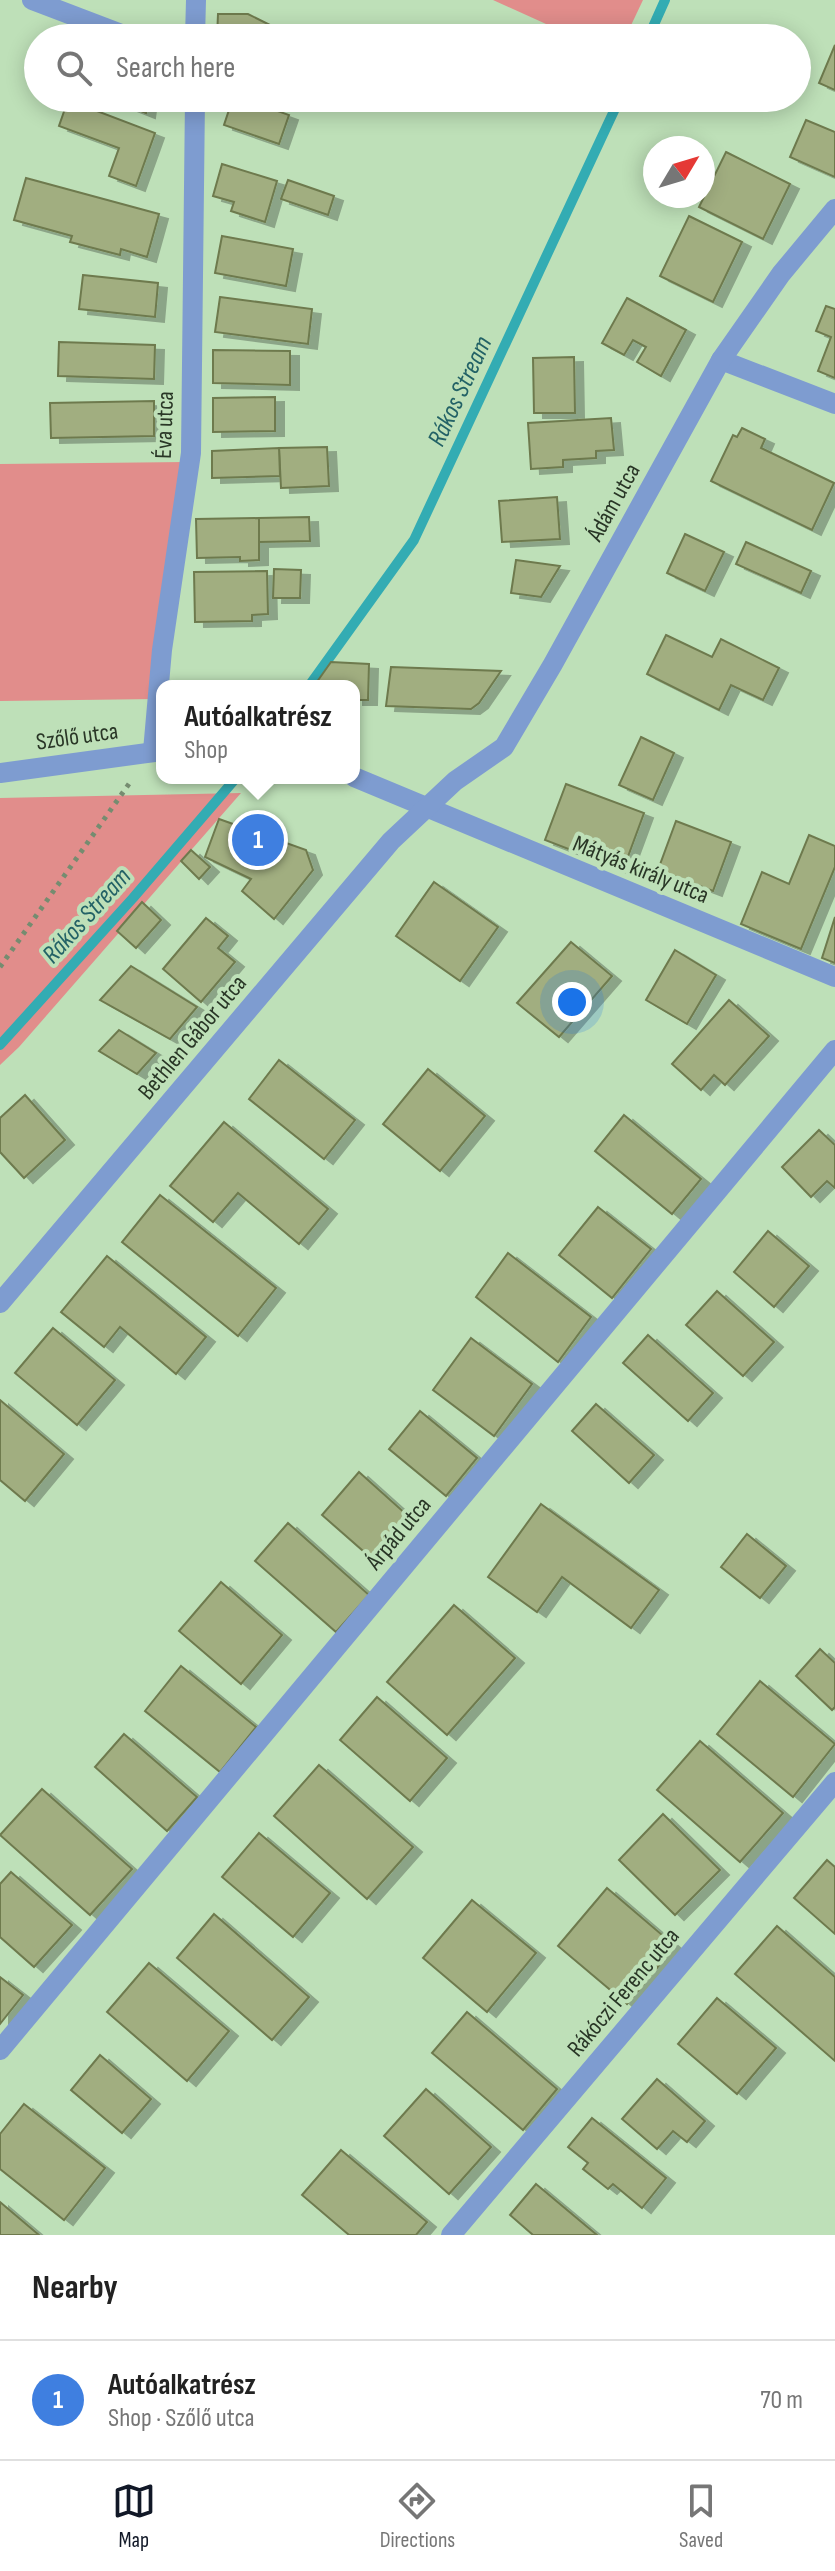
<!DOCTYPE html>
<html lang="en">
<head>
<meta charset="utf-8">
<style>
  body { margin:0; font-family:"Sofia Sans Condensed",sans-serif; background:#f6f6f6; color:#222 }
  .compass { position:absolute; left:643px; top:136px; width:72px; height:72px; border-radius:50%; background:#fff; box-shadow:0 4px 20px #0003; rotate:52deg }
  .you { position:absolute; left:572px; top:1002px; width:28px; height:28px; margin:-20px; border:6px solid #fff; border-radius:50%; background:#1a73e8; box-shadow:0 0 0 12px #1a73e833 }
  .badge { display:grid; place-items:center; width:52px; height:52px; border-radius:50%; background:#111827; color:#fff; font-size:26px; font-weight:700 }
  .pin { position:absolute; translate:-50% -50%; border:4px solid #fff; box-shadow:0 2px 8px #0006 }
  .popup { position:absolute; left:156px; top:680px; width:204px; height:104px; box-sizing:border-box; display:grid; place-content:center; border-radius:16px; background:#fff; filter:drop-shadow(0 2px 6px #0005); font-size:26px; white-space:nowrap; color:#767676 }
  .popup b { font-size:30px; color:#222 }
  .popup::after { content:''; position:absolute; left:50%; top:100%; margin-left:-16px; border:16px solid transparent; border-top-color:#fff }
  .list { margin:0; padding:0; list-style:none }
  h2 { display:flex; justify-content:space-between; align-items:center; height:104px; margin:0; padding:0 32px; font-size:34px }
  h2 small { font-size:26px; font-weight:400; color:#767676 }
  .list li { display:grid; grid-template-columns:52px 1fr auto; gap:24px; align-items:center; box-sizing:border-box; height:120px; padding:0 32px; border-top:2px solid #e0e0e0 }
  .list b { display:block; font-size:30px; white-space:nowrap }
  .list p { margin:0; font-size:26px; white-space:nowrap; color:#767676 }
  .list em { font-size:26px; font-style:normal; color:#767676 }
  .icon { flex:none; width:44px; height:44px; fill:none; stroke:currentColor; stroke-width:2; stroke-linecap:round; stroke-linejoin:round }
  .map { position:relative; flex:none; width:835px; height:2235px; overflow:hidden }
  .search { position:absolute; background:#fff; box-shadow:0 4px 20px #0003; left:24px; right:24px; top:24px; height:88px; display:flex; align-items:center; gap:20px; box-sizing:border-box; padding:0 28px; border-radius:44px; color:#767676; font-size:30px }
  .sheet { height:224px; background:#fff }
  nav { display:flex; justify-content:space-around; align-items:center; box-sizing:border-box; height:112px; border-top:2px solid #e0e0e0; background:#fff; font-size:22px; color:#767676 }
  nav a { display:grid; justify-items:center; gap:4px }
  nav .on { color:#111827 }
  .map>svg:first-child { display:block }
</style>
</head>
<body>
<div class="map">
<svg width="835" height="2235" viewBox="0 0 835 2235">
  <defs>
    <filter id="shadow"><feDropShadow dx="9" dy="5" stdDeviation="0" flood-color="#0004"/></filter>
  </defs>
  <rect width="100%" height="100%" fill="#bee0b8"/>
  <!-- green -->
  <g fill="#e18d8b">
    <path d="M493,0H643L625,38H577Z"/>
    <path d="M185,462L157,699L0,701V464Z"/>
    <path d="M241,793L19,1047L0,1065V798Z"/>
  </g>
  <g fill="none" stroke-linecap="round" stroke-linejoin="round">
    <!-- stream -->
    <g stroke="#33acb3" stroke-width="10">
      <path d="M648,38L665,0"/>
      <path d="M309,686L414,540L620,98"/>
      <path d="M0,1045L133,898L236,778"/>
    </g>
  </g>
  <!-- building -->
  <g fill="#a1ae80" stroke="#6e7a4e" stroke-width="2" filter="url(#shadow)">
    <path d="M218,14H248L296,38H217Z"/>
    <path d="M835,45V90L819,83Z"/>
    <path d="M108,98H148L146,113Z"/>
    <path d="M233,98H241L289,115L279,144L224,125Z"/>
    <path d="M68,100L155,133L136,186L109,176L119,148L59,126Z"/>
    <path d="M806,120L835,132V177L790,157Z"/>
    <path d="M726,152L790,184L763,239L699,207Z"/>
    <path d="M222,164L277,181L265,222L231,211L234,202L213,196Z"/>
    <path d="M26,178L159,214L147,257L121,249L120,255L70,242L72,236L14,220Z"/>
    <path d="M288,180L334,196L328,215L281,199Z"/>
    <path d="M689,216L742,242L713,302L660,276Z"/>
    <path d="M222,236L293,249L286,286L215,273Z"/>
    <path d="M83,275L158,283L155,317L79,309Z"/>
    <path d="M220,297L312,309L308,344L215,332Z"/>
    <path d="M627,298L686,330L661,376L637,362L646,347L633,340L624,355L602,343Z"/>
    <path d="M826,306L835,309V378L818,371L831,337L816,331Z"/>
    <path d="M59,342L155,345L154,379L58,376Z"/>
    <path d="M213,350L290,351V385L213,383Z"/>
    <path d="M574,357L575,413H534L533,358Z"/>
    <path d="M275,397V431L213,432V398Z"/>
    <path d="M154,401V436L51,438L50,403Z"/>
    <path d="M611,418L614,450L596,451V458L563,460V467L531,469L528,423Z"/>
    <path d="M742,428L765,439L761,448L834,483L812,530L711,481L733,435L737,437Z"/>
    <path d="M327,447L329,486L281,488L279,448Z"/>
    <path d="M279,448L280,476L212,478V451Z"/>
    <path d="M557,497L560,539L502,542L499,501Z"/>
    <path d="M309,517L310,541L259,542V518Z"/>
    <path d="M259,518V560L240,561V557L197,558L196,519Z"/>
    <path d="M685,534L724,552L705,591L667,573Z"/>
    <path d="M746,542L811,571L801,593L736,564Z"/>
    <path d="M516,560L560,566L541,597L511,593Z"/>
    <path d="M274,569L301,570L300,598H273Z"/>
    <path d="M267,571L268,614L252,615V621L195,622L194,572Z"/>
    <path d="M666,635L712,657L721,639L779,668L763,700L731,685L719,710L647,674Z"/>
    <path d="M331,662L369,664L368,700H354V686H314Z"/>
    <path d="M391,667L501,671L479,703L471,709L386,706Z"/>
    <path d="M641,737L674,753L653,800L619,785Z"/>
    <path d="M566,784L644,813L623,870L545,840Z"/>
    <path d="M219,819L306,850L313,870L274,919L242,891L251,879L205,857Z"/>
    <path d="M676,821L731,842L713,891L658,870Z"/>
    <path d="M809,835L835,846V867L801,949L741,924L762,872L789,884Z"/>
    <path d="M191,850L210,867L199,879L181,861Z"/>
    <path d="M434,882L498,927L460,981L396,936Z"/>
    <path d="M142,902L161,920L136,948L117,931Z"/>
    <path d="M835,917V963L822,958Z"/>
    <path d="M206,918L228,936L218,948L235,962L201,1002L163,969Z"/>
    <path d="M571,942L612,976L559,1037L517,1003Z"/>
    <path d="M675,950L716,975L687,1024L646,1000Z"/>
    <path d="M131,966L197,1007L170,1039L100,1000Z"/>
    <path d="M729,1000L769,1036L725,1085L714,1075L701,1090L672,1064Z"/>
    <path d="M119,1030L156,1053L137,1074L99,1051Z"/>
    <path d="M279,1060L355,1120L324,1159L249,1099Z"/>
    <path d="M428,1069L485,1116L440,1171L383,1124Z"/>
    <path d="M25,1095L65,1140L24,1178L0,1152V1118Z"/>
    <path d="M624,1115L701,1179L672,1214L595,1151Z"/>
    <path d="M224,1122L328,1209L299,1244L238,1193L213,1222L170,1186Z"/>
    <path d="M819,1130L835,1145V1188L827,1181L811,1197L782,1167Z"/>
    <path d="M160,1195L276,1288L238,1336L122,1242Z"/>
    <path d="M598,1207L651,1249L612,1298L559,1255Z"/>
    <path d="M768,1231L809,1266L774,1307L734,1272Z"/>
    <path d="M508,1253L591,1317L558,1362L476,1297Z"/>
    <path d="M107,1256L206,1337L176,1374L120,1327L104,1347L61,1312Z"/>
    <path d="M717,1291L774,1342L743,1376L686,1325Z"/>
    <path d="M53,1328L115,1380L77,1425L15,1373Z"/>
    <path d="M648,1335L713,1393L688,1421L623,1363Z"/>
    <path d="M471,1338L532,1384L494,1436L433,1390Z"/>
    <path d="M0,1400L64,1454L25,1501L0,1480Z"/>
    <path d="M596,1404L654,1455L629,1483L572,1431Z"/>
    <path d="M420,1411L477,1458L446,1496L389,1449Z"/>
    <path d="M359,1472L407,1515L370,1557L322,1515Z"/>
    <path d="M541,1504L659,1590L631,1628L562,1577L537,1612L488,1577Z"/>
    <path d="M288,1523L369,1595L336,1632L255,1561Z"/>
    <path d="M747,1534L786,1566L760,1598L721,1567Z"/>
    <path d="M221,1582L282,1635L241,1684L179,1631Z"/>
    <path d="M454,1605L515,1658L447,1735L387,1682Z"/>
    <path d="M820,1649L835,1663V1707L832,1710L796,1676Z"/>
    <path d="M181,1666L256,1727L220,1772L145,1711Z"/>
    <path d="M760,1681L835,1744L793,1797L717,1734Z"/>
    <path d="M377,1697L447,1758L410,1801L340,1740Z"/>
    <path d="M124,1734L197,1797L167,1831L95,1767Z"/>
    <path d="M700,1741L783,1813L740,1862L657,1790Z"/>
    <path d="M319,1765L413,1847L367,1899L274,1816Z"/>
    <path d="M42,1789L132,1869L90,1915L0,1835Z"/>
    <path d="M663,1814L720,1870L675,1915L619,1860Z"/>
    <path d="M259,1833L330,1893L293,1937L222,1877Z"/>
    <path d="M827,1860L835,1867V1934L794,1898Z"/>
    <path d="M11,1872L72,1925L34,1967L0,1937V1884Z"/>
    <path d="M607,1888L675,1946L627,2004L558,1946Z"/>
    <path d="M472,1900L536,1953L487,2012L423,1958Z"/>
    <path d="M214,1914L309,1997L272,2040L177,1958Z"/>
    <path d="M777,1926L835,1977V2061L735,1974Z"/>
    <path d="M149,1963L229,2031L187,2081L107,2012Z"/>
    <path d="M0,1977L23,1995L0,2024Z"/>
    <path d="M717,1998L776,2048L737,2094L678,2044Z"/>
    <path d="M467,2012L557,2089L523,2130L432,2053Z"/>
    <path d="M100,2055L151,2099L122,2133L71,2090Z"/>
    <path d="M657,2079L705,2121L687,2142L673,2131L657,2149L622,2119Z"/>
    <path d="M426,2089L491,2147L449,2194L384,2136Z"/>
    <path d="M24,2104L105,2168L64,2220L0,2169V2134Z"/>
    <path d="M592,2118L666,2178L642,2208L613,2184L608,2189L583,2169L588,2163L568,2147Z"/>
    <path d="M341,2150L427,2222L416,2235H349L302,2195Z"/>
    <path d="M536,2184L597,2235H533L510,2215Z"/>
    <path d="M0,2202L39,2235H0Z"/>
  </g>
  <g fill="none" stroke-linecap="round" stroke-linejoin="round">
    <!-- path -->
    <path stroke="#758c70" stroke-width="5" stroke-dasharray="4 6" stroke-linecap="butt" d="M0,967L131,781"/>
    <!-- minor -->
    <g stroke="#7e9cd0" stroke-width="20">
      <path d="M32,0L132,38"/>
      <path d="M195,38L196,0"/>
      <path d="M721,360L835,404"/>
      <path d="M153,751L162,650L191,453L195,98"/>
      <path d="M0,773L162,751"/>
      <path d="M354,777L835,977"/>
      <path d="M0,1303L391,841L455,781L504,747L553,664L721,360L781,274L835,209"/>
      <path d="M0,2050L835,1050"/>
      <path d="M451,2235L835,1782"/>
    </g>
  </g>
  <g text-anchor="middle" stroke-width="8" stroke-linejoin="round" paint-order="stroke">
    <!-- street labels -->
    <g font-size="24" fill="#293626" stroke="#bee0b8">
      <text transform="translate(164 425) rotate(-88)" y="8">Éva utca</text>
      <text transform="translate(613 502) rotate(-61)" y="8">Ádám utca</text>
      <text transform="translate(77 736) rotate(-8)" y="8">Szőlő utca</text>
      <text transform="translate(641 869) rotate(22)" y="8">Mátyás király utca</text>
      <text transform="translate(192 1037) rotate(-50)" y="8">Bethlen Gábor utca</text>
      <text transform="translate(398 1533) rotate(-50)" y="8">Árpád utca</text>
      <text transform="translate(623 1992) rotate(-50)" y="8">Rákóczi Ferenc utca</text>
    </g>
    <!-- water labels -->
    <g font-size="26" font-style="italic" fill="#236266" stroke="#bee0b8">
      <text transform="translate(459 391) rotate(-65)" y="9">Rákos Stream</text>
      <text transform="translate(86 915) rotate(-48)" y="9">Rákos Stream</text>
    </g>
  </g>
</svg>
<svg class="compass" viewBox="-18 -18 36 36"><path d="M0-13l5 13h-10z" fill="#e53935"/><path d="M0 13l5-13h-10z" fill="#767676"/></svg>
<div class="you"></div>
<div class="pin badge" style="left:258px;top:840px;background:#3f7fe0">1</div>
<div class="popup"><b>Autóalkatrész</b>Shop</div>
<div class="search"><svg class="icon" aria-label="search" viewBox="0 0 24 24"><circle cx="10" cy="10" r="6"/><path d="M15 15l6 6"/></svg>Search here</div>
</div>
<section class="sheet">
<h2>Nearby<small></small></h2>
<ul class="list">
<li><span class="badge" style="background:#3f7fe0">1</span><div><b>Autóalkatrész</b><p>Shop · Szőlő utca</p></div><em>70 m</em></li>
</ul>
</section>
<nav>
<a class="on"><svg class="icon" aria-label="map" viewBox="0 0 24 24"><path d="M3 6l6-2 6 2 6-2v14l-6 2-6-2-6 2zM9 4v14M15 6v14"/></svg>Map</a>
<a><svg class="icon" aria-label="directions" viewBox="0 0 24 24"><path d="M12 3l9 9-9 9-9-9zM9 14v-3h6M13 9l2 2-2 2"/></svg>Directions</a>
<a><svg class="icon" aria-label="saved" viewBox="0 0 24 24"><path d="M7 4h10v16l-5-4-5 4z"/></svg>Saved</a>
</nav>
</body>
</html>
